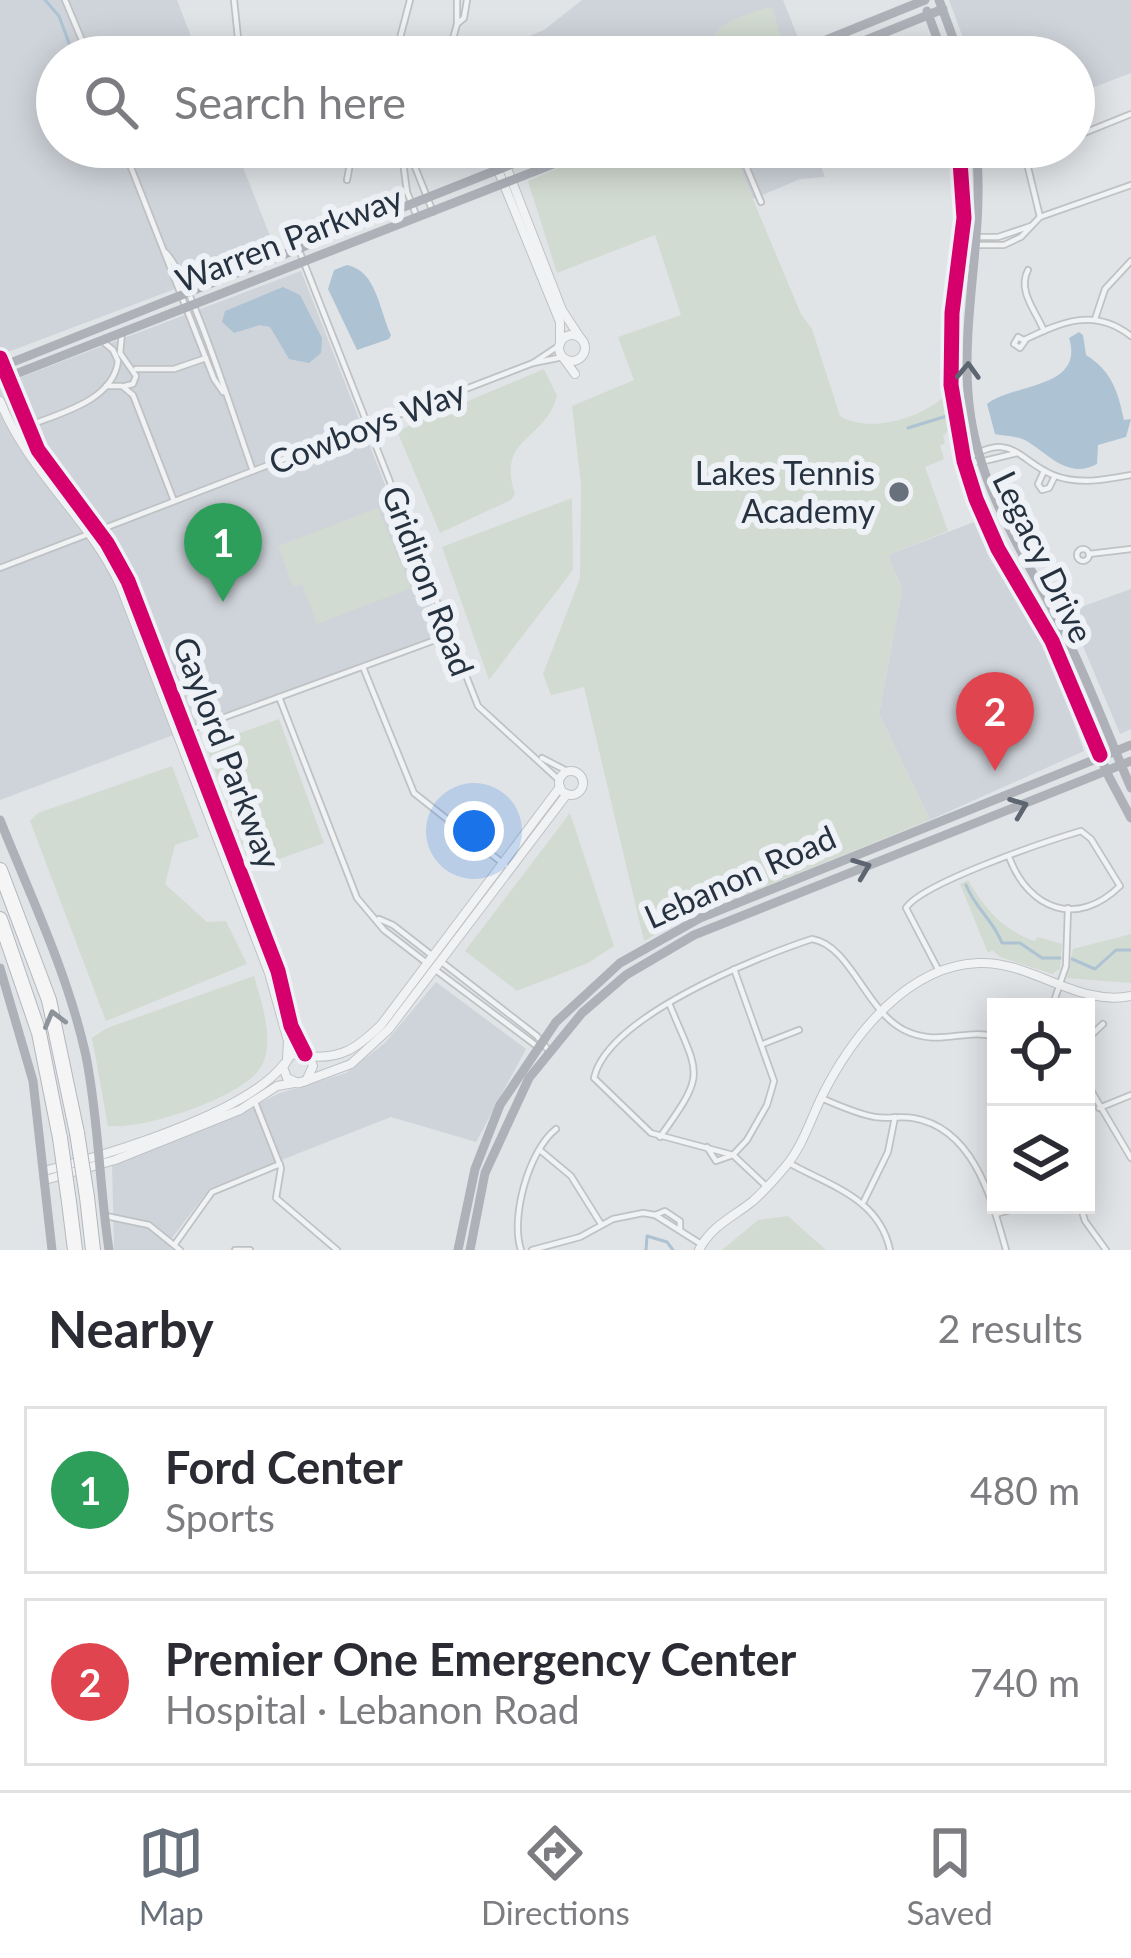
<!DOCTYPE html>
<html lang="en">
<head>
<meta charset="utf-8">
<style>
  body { margin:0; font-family:Lato,sans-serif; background:#f2f2f3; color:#2b2b33 }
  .controls { position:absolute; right:36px; bottom:36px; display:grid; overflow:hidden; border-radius:0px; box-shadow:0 6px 30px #0003 }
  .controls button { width:108px; height:108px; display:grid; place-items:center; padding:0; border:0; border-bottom:3px solid #e1e1e2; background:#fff; color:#2b2b33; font:60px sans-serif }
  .you { position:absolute; left:474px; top:831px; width:42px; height:42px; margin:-30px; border:9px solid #fff; border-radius:50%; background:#1a73e8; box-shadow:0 0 0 18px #1a73e833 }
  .badge { display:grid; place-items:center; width:78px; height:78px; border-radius:50%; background:#68707b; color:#fff; font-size:39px; font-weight:700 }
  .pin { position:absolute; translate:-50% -99px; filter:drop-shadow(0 3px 6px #0008) }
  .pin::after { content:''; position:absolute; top:63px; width:42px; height:36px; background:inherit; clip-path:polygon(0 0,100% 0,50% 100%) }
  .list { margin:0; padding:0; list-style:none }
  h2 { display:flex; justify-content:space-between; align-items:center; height:156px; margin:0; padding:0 48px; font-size:51px }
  h2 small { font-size:39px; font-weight:400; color:#7c7c81 }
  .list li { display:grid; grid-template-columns:78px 1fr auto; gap:36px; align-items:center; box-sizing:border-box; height:168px; margin:0 24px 24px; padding:0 24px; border:3px solid #e1e1e2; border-radius:0px }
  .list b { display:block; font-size:45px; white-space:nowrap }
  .list p { margin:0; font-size:39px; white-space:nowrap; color:#7c7c81 }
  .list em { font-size:39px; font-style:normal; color:#7c7c81 }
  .icon { flex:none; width:66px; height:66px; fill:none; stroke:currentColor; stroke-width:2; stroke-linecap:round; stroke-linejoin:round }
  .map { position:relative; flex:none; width:1131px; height:1250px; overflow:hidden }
  .search { position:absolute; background:#fff; box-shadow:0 6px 30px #0003; left:36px; right:36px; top:36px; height:132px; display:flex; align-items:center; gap:30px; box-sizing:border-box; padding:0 42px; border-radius:66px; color:#7c7c81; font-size:45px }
  .sheet { height:540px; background:#fff }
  nav { display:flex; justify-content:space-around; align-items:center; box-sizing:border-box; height:168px; border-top:3px solid #e1e1e2; background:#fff; font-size:33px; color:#7c7c81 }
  nav a { display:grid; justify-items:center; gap:6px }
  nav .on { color:#68707b }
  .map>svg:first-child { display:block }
</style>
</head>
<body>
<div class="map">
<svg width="1131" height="1250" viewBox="0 0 1131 1250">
  <rect width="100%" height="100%" fill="#e1e4e7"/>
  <!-- built -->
  <g fill="#cfd4da">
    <path d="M0,0H177L199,57H57V147H235L276,251L0,355Z"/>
    <path d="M582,0H783L799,40L755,57H503L500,48L544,30Z"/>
    <path d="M949,0H1131V73L1074,95V57H970Z"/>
    <path d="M731,147H824L815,151L825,177L800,179L753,199Z"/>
    <path d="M301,271L441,627L435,637L0,800V385Z"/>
    <path d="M974,522L989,557L1048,652L1084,751L930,820L879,714L902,589L888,555Z"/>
    <path d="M1131,589V729L1120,734L1078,634L1064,613Z"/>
    <path d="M436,982L526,1049L476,1142L391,1117L210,1188L168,1243L174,1250H114L112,1165L216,1124L280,1093L346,1073L385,1043Z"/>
  </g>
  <!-- green -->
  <g fill="#d2dbd1">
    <path d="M768,7L773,9L785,53L776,57H709C708,22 740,18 768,7Z"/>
    <path d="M607,147H731L801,314L812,329L840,416C870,434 921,418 945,396L951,428L943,436L945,443L940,446L944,459L925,467L948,531L888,555L902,589L879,714L930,820L680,921L644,941L584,687L551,695L543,674L580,578L581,485L572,406L634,380L618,337L681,315L655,235L557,273L528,181Z"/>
    <path d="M544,369L557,396C545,442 496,436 515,494L511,500L440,533L397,431Z"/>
    <path d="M572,498L573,570L489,680L442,547Z"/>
    <path d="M378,508L411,588L317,624L302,584L293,587L278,546Z"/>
    <path d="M279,719L324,843L251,869L206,745Z"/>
    <path d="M172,766L199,837L175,845L165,884L207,922L226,921L247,964L106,1021L30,821L38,813Z"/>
    <path d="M570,813L614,946L588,963L517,991L465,951Z"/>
    <path d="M968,880C985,909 1003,930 1034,941L1038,937L1062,944L1060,969L1052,974L1000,957L992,950L988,953L960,884Z"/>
    <path d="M1131,934V983L1067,978L1073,949Z"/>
    <path d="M254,976C261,1002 276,1041 261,1067C242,1098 142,1130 108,1126L92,1038L107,1028Z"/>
    <path d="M788,1216L826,1250H722L758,1220Z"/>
  </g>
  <!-- water -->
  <g fill="#adc2d3">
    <path d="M347,265C377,271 379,310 391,335L389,339L357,350L328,289L334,270Z"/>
    <path d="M283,287L300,295L322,338L321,353L309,363L289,359L270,327L260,325L234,333L222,322L225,311Z"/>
    <path d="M1079,332L1083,335L1086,355C1112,371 1118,392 1124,420L1131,419L1126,437L1098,445L1097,464C1067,480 1048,453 1025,440C1017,436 1003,436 995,434L987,404C1014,383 1085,389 1069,338Z"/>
  </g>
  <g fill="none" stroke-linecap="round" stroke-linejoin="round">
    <!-- stream -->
    <g stroke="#adc2d3" stroke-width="3">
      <path d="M45,0L59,16L69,43"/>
      <path d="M908,428L950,415"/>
      <path d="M966,885C975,908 994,921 1002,943H1020L1042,958H1060"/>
      <path d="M1072,959L1095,969L1116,950H1131"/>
      <path d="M646,1250L647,1236L667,1242L673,1250"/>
    </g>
    <!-- minor casing -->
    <g stroke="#bfc2c5" stroke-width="8">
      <g id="minor">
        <path d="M65,0L89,57"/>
        <path d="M234,0L240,57"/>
        <path d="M457,0V24L464,18L467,0"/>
        <path d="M348,57L349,50"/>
        <path d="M395,57L410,0"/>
        <path d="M448,57L457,24"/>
        <path d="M1074,137L1131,114"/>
        <path d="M123,147L214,379L223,392"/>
        <path d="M401,147L407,192L417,217"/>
        <path d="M407,147L433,212"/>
        <path d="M738,147L761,202"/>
        <path d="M347,180L353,147"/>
        <path d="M1040,217L1025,155L1047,147"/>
        <path d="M963,237H998L1031,226"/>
        <path d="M962,245H1004L1021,237L1040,217L1131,185"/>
        <path d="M299,250L478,706L559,780"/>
        <path d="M165,252C189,272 238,431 253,471"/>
        <path d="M1028,270C1017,291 1036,311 1044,331"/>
        <path d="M1095,319L1105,289L1131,261"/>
        <path d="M122,333L120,353L136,376L133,384L125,386"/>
        <path d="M1018,337L1025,341L1020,348L1014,344Z"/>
        <path d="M1024,340C1062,322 1094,307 1131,336"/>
        <path d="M533,363L560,345"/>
        <path d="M136,369H174L206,358"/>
        <path d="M106,386H122L133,395L174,501"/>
        <path d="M28,426C60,413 113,401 118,361L113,350L102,341"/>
        <path d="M964,461C1012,429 1017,460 1053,475C1078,485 1105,480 1131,475"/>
        <path d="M964,461L980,462L1017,453"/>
        <path d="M1044,471L1038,484L1042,490L1049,488L1055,476"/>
        <path d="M97,531L533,363L563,357"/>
        <circle cx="1083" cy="555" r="6"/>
        <path d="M1089,554L1131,549"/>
        <path d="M0,568L86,535"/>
        <path d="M363,667L414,793L505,865"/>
        <path d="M279,697L357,898L384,930L428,964"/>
        <path d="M184,732L449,635"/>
        <path d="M542,758L567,771"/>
        <path d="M379,919L393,925L434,957"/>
        <path d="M443,963L537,1036L549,1051"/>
        <path d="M437,971L538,1047"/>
        <path d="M939,971L906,908C922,883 1047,841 1081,831L1091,839L1120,886C1077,928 1029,910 1009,857"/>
        <path d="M1052,1007L1066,966L1068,908"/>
        <path d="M1086,1040L1103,1024"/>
        <path d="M763,1044L799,1030"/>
        <path d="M1086,1082L1131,1158"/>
        <path d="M821,1098C838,1105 857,1114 875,1117C887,1119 901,1116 913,1118C974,1128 992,1200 1006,1250"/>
        <path d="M255,1102L281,1168L276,1198L337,1250"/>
        <path d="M1099,1108L1131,1095"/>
        <path d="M660,1137C708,1070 699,1077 669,1003"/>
        <path d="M707,1147L716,1161L733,1155L747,1140L767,1105L774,1081L734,969"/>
        <path d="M541,1151L571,1176L601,1224"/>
        <path d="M789,1163C830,1186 879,1198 890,1250"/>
        <path d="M766,1186L733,1155L651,1133L594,1078C607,1017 757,957 812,939C850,945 866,1011 904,1030C940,1048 966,1027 996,1037"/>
        <path d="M864,1201L888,1152L895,1117"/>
        <path d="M1080,1205L1085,1221L1106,1250"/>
        <path d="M996,1214L1028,1205"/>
        <path d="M655,1215L665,1211L680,1221V1230"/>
        <path d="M106,1216L149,1225L180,1250"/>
        <path d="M175,1244L212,1192L280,1164"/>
        <path d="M235,1250H250"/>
        <path d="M521,1250C510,1217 529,1150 556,1129"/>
        <path d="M532,1250L580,1237L613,1219L643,1213L655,1215L701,1244"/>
      </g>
    </g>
    <!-- tertiary casing -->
    <g stroke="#bfc2c5" stroke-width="10">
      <g id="tertiary">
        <path d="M506,166L562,310L581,339"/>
        <path d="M498,170L560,322V344"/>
        <circle cx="572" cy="348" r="13"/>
        <path d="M0,358L38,450L107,543L128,581L278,971L291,1026L305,1054"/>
        <path d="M564,359L575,374"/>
        <path d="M0,401C28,471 89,518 120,585L269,973L288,1041L287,1059"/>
        <circle cx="571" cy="783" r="12"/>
        <path d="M307,1056C341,1060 357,1048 381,1025L560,787"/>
        <path d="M300,1083L351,1064L389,1029L567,794"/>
        <path d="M44,1171C106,1155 246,1114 284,1064"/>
        <path d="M45,1180L115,1160L240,1110L277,1086L306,1081L313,1066C310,1055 301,1050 290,1056L283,1067L287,1078L298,1083"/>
        <path d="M699,1250C711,1226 733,1217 753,1201C764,1191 775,1179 785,1167C803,1146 811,1118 823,1094C853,1035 908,965 979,963C1032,961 1077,1007 1131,996"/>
      </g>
    </g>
    <!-- motorway casing -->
    <g stroke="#b3b7bc" stroke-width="16">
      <g id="motorway">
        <path d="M0,870L49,1000L77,1133"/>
        <path d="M0,919L39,1033L60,1138"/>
        <path d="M87,1197L93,1250"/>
        <path d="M69,1202L75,1250"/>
      </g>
    </g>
    <!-- minor -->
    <use href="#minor" stroke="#f1f2f3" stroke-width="4.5"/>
    <!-- tertiary -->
    <use href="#tertiary" stroke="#f1f2f3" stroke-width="8"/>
    <!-- secondary -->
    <g stroke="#aeb1b8" stroke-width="9">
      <path d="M939,0L960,57"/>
      <path d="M927,11L944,57"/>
      <path d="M784,57L925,0"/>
      <path d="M824,57L943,9"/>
      <path d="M959,147L964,218L952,313L951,385L964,461L976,499L998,549L1052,641L1109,777L1131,818"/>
      <path d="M976,147C985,229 962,311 968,393C974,483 1023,551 1062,628C1088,680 1108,735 1131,788"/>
      <path d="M0,367L555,147"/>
      <path d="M0,380L597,147"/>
      <path d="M0,820C31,897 68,974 86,1056C99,1121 99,1185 109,1250"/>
      <path d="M0,968L33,1081L52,1250"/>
      <path d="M458,1250L475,1169L500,1105L556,1022L620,963L700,918L1131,745"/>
      <path d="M470,1250L485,1173L529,1078L582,1013L626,975L694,935L1131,761"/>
    </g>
    <!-- motorway -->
    <use href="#motorway" stroke="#f5f5f6" stroke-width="14"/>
    <!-- motorway-bridge casing -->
    <g stroke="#b3b7bc" stroke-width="16" stroke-linecap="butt">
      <g id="motorway-bridge">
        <path d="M77,1133L87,1197"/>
        <path d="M60,1138L69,1202"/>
      </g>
    </g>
    <!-- motorway-bridge -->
    <use href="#motorway-bridge" stroke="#f5f5f6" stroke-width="14"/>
    <!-- cycleway casing -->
    <g stroke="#eef2f6" stroke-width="22">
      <g id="cycleway">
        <path d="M959,147L964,218L952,313L951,385L964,461L976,499L998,549L1052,641L1100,755"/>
        <path d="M0,358L38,450L107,543L128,581L278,971L291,1026L305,1054"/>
      </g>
    </g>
    <!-- cycleway -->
    <use href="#cycleway" stroke="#d6006c" stroke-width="15"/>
  </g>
  <!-- one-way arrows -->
  <defs><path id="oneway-chevron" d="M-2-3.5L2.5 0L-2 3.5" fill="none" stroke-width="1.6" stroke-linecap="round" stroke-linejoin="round" transform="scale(3)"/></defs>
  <g stroke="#5d6571">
    <use href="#oneway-chevron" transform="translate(968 371) rotate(-88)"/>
    <use href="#oneway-chevron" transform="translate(1019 807) rotate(-21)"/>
    <use href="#oneway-chevron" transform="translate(862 868) rotate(-21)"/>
  </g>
  <use stroke="#8e949c" href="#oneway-chevron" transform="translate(54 1019) rotate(-105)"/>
  <!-- markers -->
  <circle fill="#68707b" stroke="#eef2f6" stroke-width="4.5" cx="899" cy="492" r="12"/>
  <g text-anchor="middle" stroke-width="12" stroke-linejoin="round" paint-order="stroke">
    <!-- street labels -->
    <g font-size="33" fill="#273241" stroke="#eef2f6">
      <text transform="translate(289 239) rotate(-21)" y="12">Warren Parkway</text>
      <text transform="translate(367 427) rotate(-21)" y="12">Cowboys Way</text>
      <text transform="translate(1043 557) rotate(64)" y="12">Legacy Drive</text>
      <text transform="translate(428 581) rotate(69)" y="12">Gridiron Road</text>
      <text transform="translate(227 753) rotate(69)" y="12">Gaylord Parkway</text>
      <text transform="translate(740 877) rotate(-24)" y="12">Lebanon Road</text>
    </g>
    <!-- poi labels -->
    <g font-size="33" fill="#273241" stroke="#eef2f6" text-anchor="end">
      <text x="875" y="485">Lakes Tennis<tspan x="875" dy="38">Academy</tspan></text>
    </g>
  </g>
</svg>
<div class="controls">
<button><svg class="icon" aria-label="locate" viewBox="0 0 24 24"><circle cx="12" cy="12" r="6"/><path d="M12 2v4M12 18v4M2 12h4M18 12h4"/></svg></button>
<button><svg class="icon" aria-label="layers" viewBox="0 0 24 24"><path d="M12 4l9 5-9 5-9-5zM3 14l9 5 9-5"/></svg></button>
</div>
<div class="you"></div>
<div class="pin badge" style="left:223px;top:602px;background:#2e9e5b">1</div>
<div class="pin badge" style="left:995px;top:771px;background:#e0444e">2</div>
<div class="search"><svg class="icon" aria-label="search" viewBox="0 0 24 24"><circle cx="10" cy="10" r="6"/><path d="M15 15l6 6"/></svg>Search here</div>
</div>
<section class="sheet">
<h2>Nearby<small>2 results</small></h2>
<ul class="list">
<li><span class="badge" style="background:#2e9e5b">1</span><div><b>Ford Center</b><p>Sports</p></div><em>480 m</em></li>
<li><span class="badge" style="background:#e0444e">2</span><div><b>Premier One Emergency Center</b><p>Hospital · Lebanon Road</p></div><em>740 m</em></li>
</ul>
</section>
<nav>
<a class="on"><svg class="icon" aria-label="map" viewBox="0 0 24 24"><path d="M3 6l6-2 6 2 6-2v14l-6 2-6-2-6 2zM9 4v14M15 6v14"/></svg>Map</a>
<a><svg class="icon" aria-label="directions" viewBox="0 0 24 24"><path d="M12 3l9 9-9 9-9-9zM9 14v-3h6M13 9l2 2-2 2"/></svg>Directions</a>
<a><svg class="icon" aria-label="saved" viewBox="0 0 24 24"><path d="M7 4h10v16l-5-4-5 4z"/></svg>Saved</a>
</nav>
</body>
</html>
